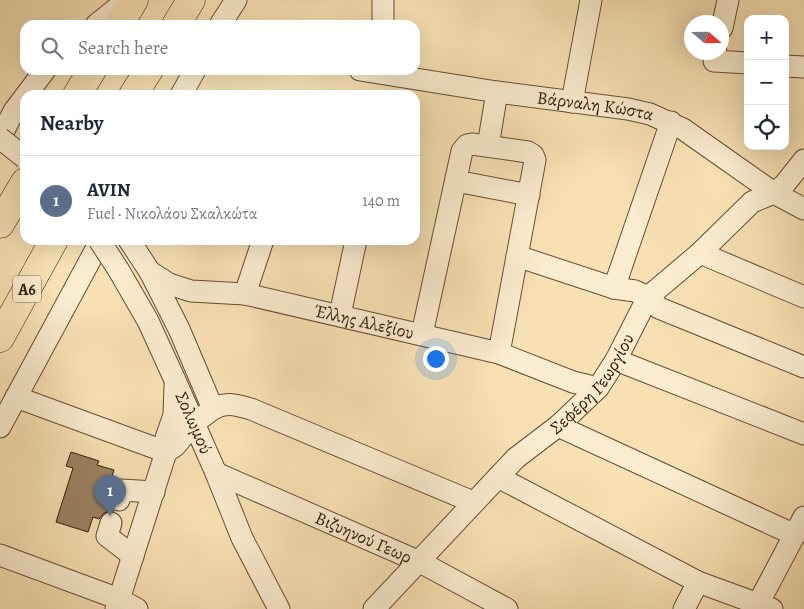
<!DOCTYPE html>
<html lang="en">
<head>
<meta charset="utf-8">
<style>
  body { margin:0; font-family:Alegreya,serif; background:#f2f2f3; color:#1f2937 }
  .controls { position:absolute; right:15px; top:15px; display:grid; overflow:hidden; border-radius:10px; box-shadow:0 5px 20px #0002 }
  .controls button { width:45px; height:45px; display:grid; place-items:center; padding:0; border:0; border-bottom:1px solid #e0e1e3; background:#fff; color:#1f2937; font:25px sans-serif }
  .compass { position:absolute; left:684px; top:15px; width:45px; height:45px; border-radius:50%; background:#fff; box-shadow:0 5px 20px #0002; rotate:110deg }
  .you { position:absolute; left:435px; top:358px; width:18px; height:18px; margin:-12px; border:4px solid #fff; border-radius:50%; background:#1a73e8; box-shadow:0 0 0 8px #1a73e833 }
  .badge { display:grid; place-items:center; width:32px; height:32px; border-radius:50%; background:#ea580c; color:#fff; font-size:16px; font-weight:700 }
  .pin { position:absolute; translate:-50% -41px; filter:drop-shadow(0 1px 2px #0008) }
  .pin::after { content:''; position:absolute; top:26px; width:18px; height:15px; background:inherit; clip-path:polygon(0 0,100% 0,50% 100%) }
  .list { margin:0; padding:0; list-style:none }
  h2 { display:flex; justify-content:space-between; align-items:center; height:65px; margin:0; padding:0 20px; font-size:21px }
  h2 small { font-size:16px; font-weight:400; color:#747a83 }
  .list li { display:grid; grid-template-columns:32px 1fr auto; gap:15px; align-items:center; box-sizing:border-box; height:90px; padding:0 20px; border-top:1px solid #e0e1e3 }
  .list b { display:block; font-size:19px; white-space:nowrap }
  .list p { margin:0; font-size:16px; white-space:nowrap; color:#747a83 }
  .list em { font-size:16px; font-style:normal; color:#747a83 }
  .icon { flex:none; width:28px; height:28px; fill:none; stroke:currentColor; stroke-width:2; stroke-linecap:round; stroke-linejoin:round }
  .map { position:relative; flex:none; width:804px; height:609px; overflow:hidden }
  .search { position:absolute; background:#fff; box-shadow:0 5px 20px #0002; left:20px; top:20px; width:400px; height:55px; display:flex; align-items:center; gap:12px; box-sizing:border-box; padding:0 18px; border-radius:15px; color:#747a83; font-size:19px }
  .panel { position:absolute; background:#fff; box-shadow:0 5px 20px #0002; left:20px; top:90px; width:400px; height:155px; border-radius:15px }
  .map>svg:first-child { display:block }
</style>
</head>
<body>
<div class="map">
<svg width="804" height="609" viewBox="0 0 804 609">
  <rect width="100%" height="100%" fill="#f7e1b3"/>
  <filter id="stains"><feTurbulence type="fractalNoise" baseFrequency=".004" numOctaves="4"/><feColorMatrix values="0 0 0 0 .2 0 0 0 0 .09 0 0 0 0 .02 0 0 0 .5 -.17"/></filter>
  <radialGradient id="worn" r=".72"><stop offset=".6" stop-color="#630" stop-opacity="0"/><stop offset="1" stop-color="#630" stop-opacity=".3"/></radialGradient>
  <!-- building -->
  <path fill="#9b8262" stroke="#381b0a" d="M71,452L99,461L97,465L114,470L106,497L110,508L114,511H108L103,514L99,519L93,517L88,532L56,522L73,468L66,466Z"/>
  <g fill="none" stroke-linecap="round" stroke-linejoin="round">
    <!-- minor casing -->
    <g stroke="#684c34" stroke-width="23">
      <g id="minor">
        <path d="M96,25L127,0"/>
        <path d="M220,25L236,0"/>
        <path d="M383,25V0"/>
        <path d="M722,28L728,0"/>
        <path d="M716,52L714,61L748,63"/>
        <path d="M785,66L804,67"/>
        <path id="s1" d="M360,70L497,92L628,109L650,114L683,129L774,193L804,209"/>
        <path d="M181,95L195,70"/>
        <path d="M572,102L591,0"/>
        <path d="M0,138L14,111L45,70"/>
        <path d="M488,146L497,92"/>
        <path d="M456,181L529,195"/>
        <path d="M129,240L150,272L179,329L213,409L194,423L175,446L166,452"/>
        <path d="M700,253L804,297"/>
        <path d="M517,256L614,288L635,291L648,297L659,308L804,367"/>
        <path id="s2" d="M150,272L169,284L191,291L245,294L499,353L573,382L598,388"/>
        <path d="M614,288L671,122"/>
        <path d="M245,294L263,240"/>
        <path d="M340,315L356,240"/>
        <path d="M422,334L462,151L467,145L472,144L528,152L533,155L535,160L499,353"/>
        <path d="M616,360L804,434"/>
        <path id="s3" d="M174,378L216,473L242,538L279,609"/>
        <path d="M16,397L166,452"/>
        <path d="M213,409C226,401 237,405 251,409L473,502"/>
        <path d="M558,426L795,535"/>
        <path d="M0,427L101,240"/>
        <path id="s4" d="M216,473L420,562L507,609"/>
        <path d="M498,477L698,582L772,609"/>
        <path d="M119,500L122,490L154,492"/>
        <path d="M111,523L107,536L133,556"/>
        <path d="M0,555L119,599L137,609"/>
        <path d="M758,604L804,517"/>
        <path d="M116,609L166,452V438L174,415L175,386"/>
        <path id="s5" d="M374,609L516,458L558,426L598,388L616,360L648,297L700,253L752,202L774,193L784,185L804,160"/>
        <path d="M684,609L698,582"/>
      </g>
    </g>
    <!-- highway casing -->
    <g stroke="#381b0a" stroke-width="29">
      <g id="highway">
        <path d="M119,25L134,0"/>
        <path d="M176,25L191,0"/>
        <path d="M77,95L92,70"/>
        <path d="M133,95L149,70"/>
        <path d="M0,224L25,182"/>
        <path d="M0,338L54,240"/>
      </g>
    </g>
    <!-- minor -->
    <use href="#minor" stroke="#faecce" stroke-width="21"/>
    <!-- highway -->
    <use href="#highway" stroke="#f7e1b3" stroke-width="28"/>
    <!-- minor-bridge casing -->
    <g stroke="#684c34" stroke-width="23" stroke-linecap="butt">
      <g id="minor-bridge">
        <path d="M0,138L25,158"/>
        <path d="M99,240L118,269L148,321L174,378"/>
      </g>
    </g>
    <!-- minor-bridge -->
    <use href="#minor-bridge" stroke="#faecce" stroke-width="21"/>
  </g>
  <g text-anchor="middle" stroke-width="4.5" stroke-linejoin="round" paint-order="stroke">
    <!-- shield labels -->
    <rect fill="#faecce" stroke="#725a45" stroke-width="1" x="13" y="275.5" width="28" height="27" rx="4"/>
    <g font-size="16" font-weight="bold" fill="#381b0a">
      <text x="27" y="295">Α6</text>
    </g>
    <!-- street labels -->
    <g font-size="18" fill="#381b0a" stroke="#faecce">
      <text dy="6" stroke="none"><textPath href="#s1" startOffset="238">Βάρναλη Κώστα</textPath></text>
      <text dy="6" stroke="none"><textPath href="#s2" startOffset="222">Έλλης Αλεξίου</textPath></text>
      <text dy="6" stroke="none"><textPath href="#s5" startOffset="315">Σεφέρη Γεωργίου</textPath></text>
      <text dy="6" stroke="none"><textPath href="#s3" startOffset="49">Σολωμού</textPath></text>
      <text dy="6" stroke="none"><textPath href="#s4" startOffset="161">Βιζυηνού Γεωρ</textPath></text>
    </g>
  </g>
  <rect width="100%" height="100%" filter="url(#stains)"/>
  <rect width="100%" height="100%" fill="url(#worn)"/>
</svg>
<div class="controls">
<button>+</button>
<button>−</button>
<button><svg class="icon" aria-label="locate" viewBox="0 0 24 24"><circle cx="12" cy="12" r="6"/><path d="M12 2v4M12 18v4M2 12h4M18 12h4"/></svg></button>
</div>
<svg class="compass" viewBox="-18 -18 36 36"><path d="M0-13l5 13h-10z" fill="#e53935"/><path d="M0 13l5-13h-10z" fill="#747a83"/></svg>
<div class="you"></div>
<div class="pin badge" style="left:110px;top:516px;background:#5c6f8a">1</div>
<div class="search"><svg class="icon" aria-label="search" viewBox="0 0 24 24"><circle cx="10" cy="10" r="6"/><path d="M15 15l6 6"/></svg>Search here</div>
<section class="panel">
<h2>Nearby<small></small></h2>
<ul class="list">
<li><span class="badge" style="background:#5c6f8a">1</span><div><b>AVIN</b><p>Fuel · Νικολάου Σκαλκώτα</p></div><em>140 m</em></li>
</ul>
</section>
</div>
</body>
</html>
